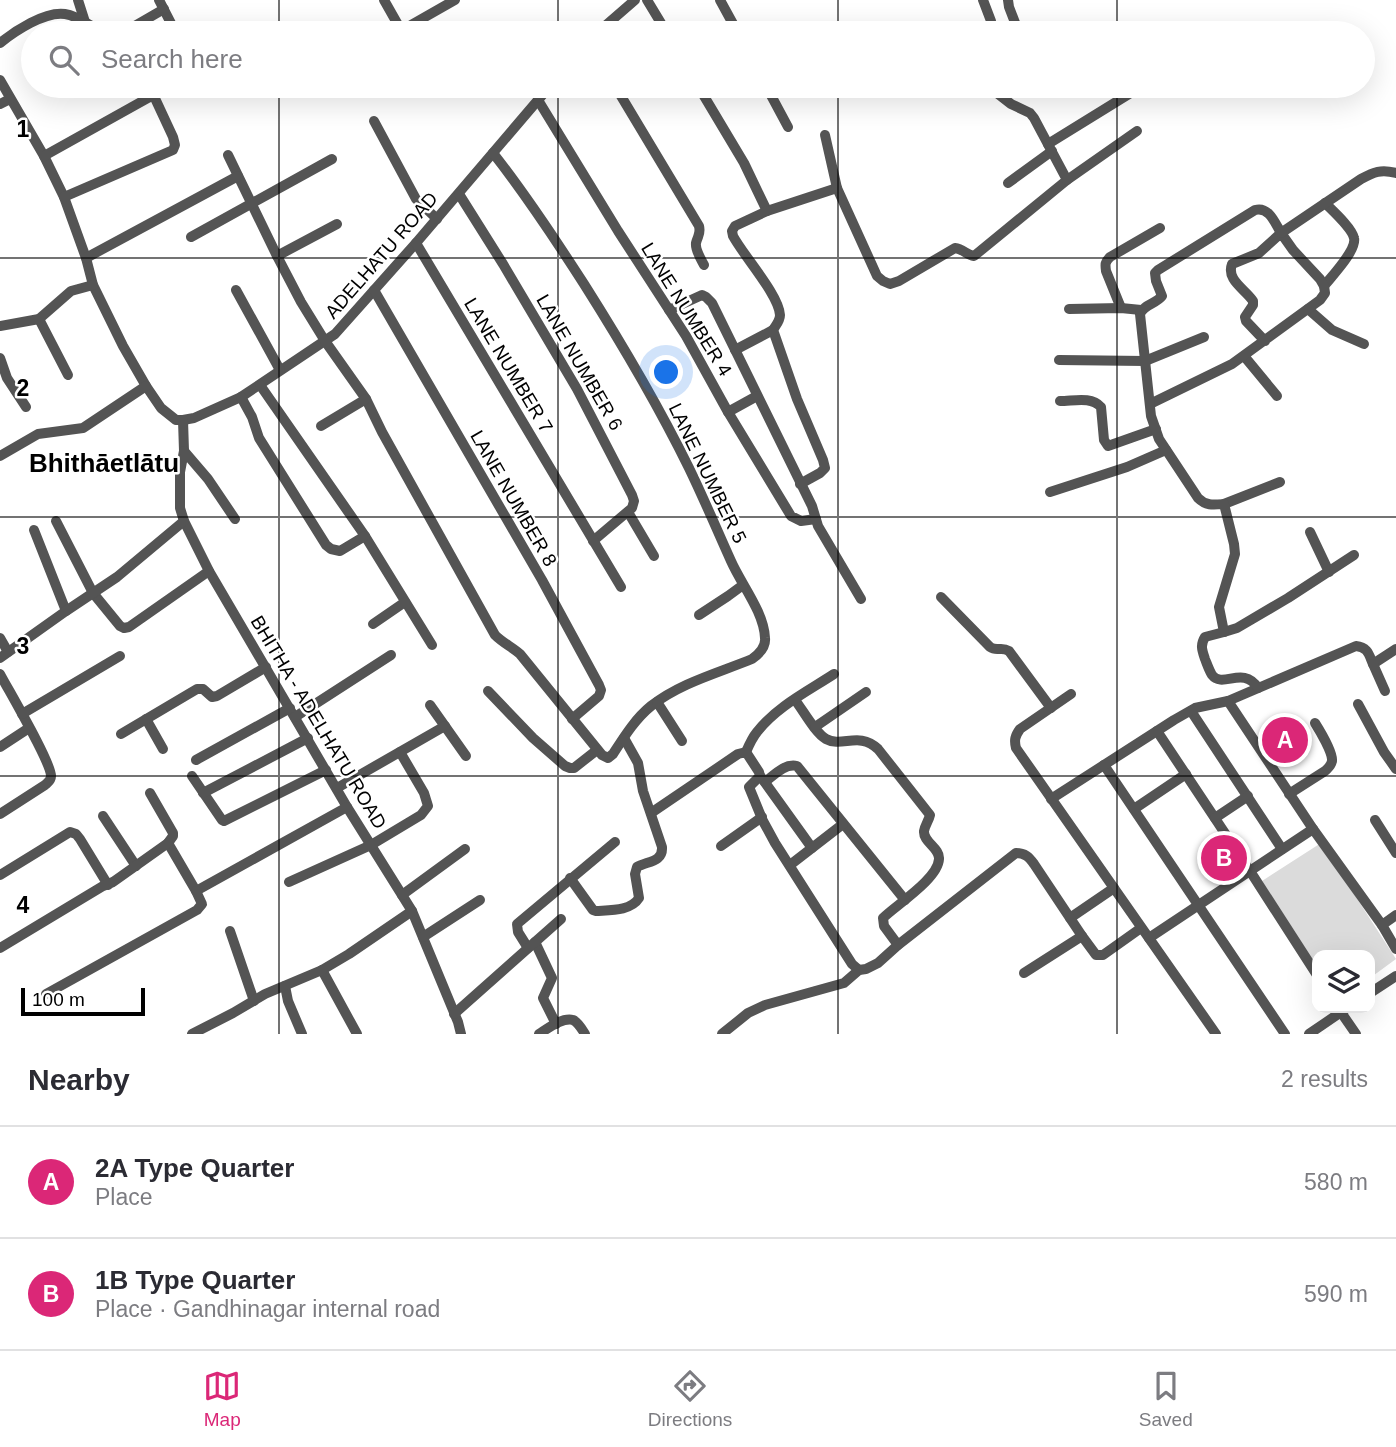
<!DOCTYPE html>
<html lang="en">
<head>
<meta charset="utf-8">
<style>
  body { margin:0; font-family:Arial,sans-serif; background:#f2f2f3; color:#2b2b33 }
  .controls { position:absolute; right:21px; bottom:21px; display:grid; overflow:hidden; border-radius:14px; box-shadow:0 7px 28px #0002 }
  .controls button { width:63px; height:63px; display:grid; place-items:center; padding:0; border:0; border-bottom:2px solid #e1e1e2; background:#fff; color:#2b2b33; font:35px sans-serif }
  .scale { position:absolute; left:21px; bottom:18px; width:124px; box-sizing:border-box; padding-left:7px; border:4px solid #000; border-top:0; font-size:19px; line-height:24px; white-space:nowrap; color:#000; -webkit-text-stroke:5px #fff; paint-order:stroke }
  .you { position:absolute; left:667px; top:373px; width:24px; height:24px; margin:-18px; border:5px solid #fff; border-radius:50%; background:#1a73e8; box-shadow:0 0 0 10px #1a73e833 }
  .badge { display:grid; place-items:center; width:46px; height:46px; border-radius:50%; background:#db2777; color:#fff; font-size:23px; font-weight:700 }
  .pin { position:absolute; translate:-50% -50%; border:4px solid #fff; box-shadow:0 2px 7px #0006 }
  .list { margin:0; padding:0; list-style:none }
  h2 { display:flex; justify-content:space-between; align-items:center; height:91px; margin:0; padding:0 28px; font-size:30px }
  h2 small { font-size:23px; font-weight:400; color:#7c7c81 }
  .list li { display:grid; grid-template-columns:46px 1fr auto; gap:21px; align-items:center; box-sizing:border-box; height:112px; padding:0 28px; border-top:2px solid #e1e1e2 }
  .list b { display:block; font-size:26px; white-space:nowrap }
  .list p { margin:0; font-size:23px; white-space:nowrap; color:#7c7c81 }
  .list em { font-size:23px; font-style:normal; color:#7c7c81 }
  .icon { flex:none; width:38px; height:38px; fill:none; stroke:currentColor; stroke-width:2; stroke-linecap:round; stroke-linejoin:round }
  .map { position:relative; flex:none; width:1396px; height:1034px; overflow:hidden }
  .search { position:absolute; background:#fff; box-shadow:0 7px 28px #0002; left:21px; right:21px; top:21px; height:77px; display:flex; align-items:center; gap:18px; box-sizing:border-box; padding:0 24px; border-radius:38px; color:#7c7c81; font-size:26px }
  .sheet { height:315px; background:#fff }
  nav { display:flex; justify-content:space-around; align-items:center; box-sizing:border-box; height:98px; border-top:2px solid #e1e1e2; background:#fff; font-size:19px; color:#7c7c81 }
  nav a { display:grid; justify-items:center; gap:4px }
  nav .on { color:#db2777 }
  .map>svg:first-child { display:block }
</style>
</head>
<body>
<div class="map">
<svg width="1396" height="1034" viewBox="0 0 1396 1034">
  <rect width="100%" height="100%" fill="#fff"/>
  <!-- green -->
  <path fill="#dbdbdb" d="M1321,843L1396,959L1370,978V955H1317V966L1262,881Z"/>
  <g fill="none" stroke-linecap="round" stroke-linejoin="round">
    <!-- street -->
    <g stroke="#545454" stroke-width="10">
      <path d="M78,0L85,22"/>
      <path d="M159,0L176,33"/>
      <path d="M384,0L401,30"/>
      <path d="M647,0L667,33"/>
      <path d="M720,0L738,33"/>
      <path d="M983,0L991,21"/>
      <path d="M1008,0L1009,7L1019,33"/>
      <path d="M117,33L126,31L164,9"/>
      <path d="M397,33L455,0"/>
      <path d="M597,33L635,0"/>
      <path d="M0,43C15,31 45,11 65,14C79,16 91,27 104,33"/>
      <path d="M0,80L44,156L64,197L86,258L93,285L123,346L146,386L161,408L176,420H183L194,418L241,397L335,334L416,243L550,86"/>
      <path d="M615,86L699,226C701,234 698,235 696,243C695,250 701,259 704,265"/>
      <path d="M698,86L744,163L767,211L837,188L877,276L883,281L890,284L899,281L955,248C963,249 967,255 974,256L1067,180L1034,118L1030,113L1011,104L988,86"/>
      <path d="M766,86L788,127"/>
      <path d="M538,100L618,231L686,336L728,412L791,516L801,521L816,519"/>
      <path d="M0,104L10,99"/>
      <path d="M374,121L416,199L437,219"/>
      <path d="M825,135L837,188"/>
      <path d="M1048,144L1129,94"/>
      <path d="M228,155L277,256L301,302L325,341L366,399L382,432L495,635C503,643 512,647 520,654L602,755L608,758L613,754C624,737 635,719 651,706C680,683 718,673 752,659C759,654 766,647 765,638C764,612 741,584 731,561C717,530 704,499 689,468C658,405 622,344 584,284C555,239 526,195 493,153"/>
      <path d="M44,156L148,98L153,94L156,86"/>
      <path d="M1067,180L1137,131"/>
      <path d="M1008,183L1052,151"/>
      <path d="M459,194L503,264L577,389L632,495L634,501L632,508L593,541"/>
      <path d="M64,197L173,150L175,145L173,137L153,94"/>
      <path d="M767,211L735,226L732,231L733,236C743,255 779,295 780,315C780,321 776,325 773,330"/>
      <path d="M191,237L332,159"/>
      <path d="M416,243L621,587"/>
      <path d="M277,256L337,224"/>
      <path d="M86,258L238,176"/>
      <path d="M1324,286C1332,276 1357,250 1354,238C1352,228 1333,211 1325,203"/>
      <path d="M236,290L280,370"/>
      <path d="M374,290L542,580L599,685L601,690L599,696L572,719"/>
      <path d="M1121,308L1106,271C1105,264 1105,262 1110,257L1160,228"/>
      <path d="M1069,309L1121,308L1141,310"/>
      <path d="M1308,309L1332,330L1364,344"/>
      <path d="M669,310L702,295L706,297L712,303L812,506L818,526L861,599"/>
      <path d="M39,319L68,375"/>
      <path d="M0,326L39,319L71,291L93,285"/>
      <path d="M735,350L773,330L797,399L823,460L825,468L820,473L800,484"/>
      <path d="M1244,356L1277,396"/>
      <path d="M0,358L7,378L26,407"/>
      <path d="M1059,360L1145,361L1204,337"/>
      <path d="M260,385L365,536L432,645"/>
      <path d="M241,397L252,417L259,438L326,545L331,549L340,551L365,536"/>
      <path d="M1060,401C1074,401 1091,396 1101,407L1104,440L1108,446L1156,429"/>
      <path d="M1150,404L1232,364L1320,300L1325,293L1324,286L1320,279L1293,250L1281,233L1259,253L1232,264C1226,280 1245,289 1253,301V305L1245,317L1246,321L1265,341"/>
      <path d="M728,412L757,396"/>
      <path d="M183,420L184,451L180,472V508L184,521L209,571L347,807L412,911L458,1022L461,1034"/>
      <path d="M321,426L366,399"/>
      <path d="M184,451L208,479L235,519"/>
      <path d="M0,456L38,434L83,428L146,386"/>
      <path d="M1050,492L1127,467L1166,450"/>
      <path d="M1224,504L1280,482"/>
      <path d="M628,512L654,556"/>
      <path d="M56,521L93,593L120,626L124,628L129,627L209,571"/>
      <path d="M34,530L66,611"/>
      <path d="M1310,532L1329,572"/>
      <path d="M941,597L990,647C997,652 1001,646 1009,651L1051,708"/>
      <path d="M699,615L728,596L743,585"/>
      <path d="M373,624L405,602"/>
      <path d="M1224,632L1237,628L1288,598L1354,555"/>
      <path d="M0,638L8,652"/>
      <path d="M1396,649L1373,664C1369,655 1368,647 1356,646L1228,701L1313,829L1382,925L1396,949"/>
      <path d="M0,658L66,611L117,577L184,521"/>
      <path d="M1373,664L1385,691"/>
      <path d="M0,674C9,691 51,762 51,776C51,781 48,782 45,785L0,814"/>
      <path d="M1258,688C1243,665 1223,689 1212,675C1209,670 1207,664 1205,659C1202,650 1200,645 1205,637L1224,632L1219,607L1235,554L1234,544L1224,504C1213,505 1206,506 1198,498L1159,439L1151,416L1140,314C1144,304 1156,304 1162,296L1156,281L1155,273L1158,270L1255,210C1269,206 1275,223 1281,233L1361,179C1374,172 1381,169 1396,173"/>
      <path d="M488,691L533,738L565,766L570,768H574L597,750"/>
      <path d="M1071,694L1020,729C1015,736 1014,740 1016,748L1216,1034"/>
      <path d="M795,700C803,710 815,733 826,739C842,748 859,731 878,749L930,815C929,820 925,825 924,831C923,842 940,848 939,859C938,879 896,905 883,918L884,926L898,945"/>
      <path d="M657,702L682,741"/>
      <path d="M1358,704L1384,752L1396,769"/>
      <path d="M430,705L466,756"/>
      <path d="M1191,711L1282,849"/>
      <path d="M22,714L120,656"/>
      <path d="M295,717L391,655"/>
      <path d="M146,719L163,749"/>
      <path d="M815,727L866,692"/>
      <path d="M1157,731L1250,871L1317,975"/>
      <path d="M121,734L197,689H203L212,697L217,696L266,667"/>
      <path d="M0,747L29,728"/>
      <path d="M746,752C749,745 752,738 757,732C776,707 808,691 834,674"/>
      <path d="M196,760L290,708"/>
      <path d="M1104,765L1285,1034"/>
      <path d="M192,776L222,820L224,821L326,770"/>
      <path d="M761,777L812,848"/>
      <path d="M765,782C774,775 785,763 797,766L905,900"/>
      <path d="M337,788L445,726"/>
      <path d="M150,793L173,833V836L168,843L196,891L347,807"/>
      <path d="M203,793L308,738"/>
      <path d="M1289,794L1325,771C1328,768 1331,766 1332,761C1333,753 1320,731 1315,723"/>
      <path d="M1051,799L1174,720L1195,708L1228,701"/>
      <path d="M1134,809L1186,774"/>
      <path d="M651,813L738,754L746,752L759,772L760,776L749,787L763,821L775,843L852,964L859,970"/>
      <path d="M103,816L136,866"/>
      <path d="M1215,818L1248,796"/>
      <path d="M1375,820L1396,853"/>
      <path d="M721,846L762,817"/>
      <path d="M790,865L843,824"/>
      <path d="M0,875L70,832L76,834L80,839L108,885"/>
      <path d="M570,878L593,910L596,911C610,910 631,911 639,898L635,874L637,867C648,861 663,862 662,847L643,791L638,763L624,738"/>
      <path d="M289,882L371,845L421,815L428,806L424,793L400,752"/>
      <path d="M402,895L465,849"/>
      <path d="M1070,918L1114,888"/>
      <path d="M1382,925L1396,915"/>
      <path d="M230,931L254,1001"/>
      <path d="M423,937L480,900"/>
      <path d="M1149,938L1313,829"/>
      <path d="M535,942L552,978L543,998L556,1024"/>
      <path d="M0,948L103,886L113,882L168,843"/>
      <path d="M528,948L518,932L517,924L615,842"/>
      <path d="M322,970L357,1034"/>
      <path d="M1024,973L1082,936"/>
      <path d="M285,986L288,1001L302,1034"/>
      <path d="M1370,993L1396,976"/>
      <path d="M46,994L197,910L202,904L196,891"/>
      <path d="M1338,1008L1356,1034"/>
      <path d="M454,1014L561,919"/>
      <path d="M192,1034L233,1013L265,994L322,970L349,954L412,911"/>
      <path d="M539,1034C547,1029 562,1017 573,1020C578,1022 582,1029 585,1034"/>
      <path d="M722,1034L748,1013L765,1005L844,983L859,970L866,969L878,963L898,945L1016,853C1025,853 1029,857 1034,864L1082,936L1096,955H1103L1141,928"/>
      <path d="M1309,1034L1347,1008"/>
    </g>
  </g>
  <!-- grid -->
  <path fill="none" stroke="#000" stroke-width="2" stroke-opacity="0.55" d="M279,0V33M558,0V33M838,0V33M1117,0V33M279,86V1034M558,86V1034M838,86V1034M1117,86V1034M0,258H1396M0,517H1396M0,776H1396"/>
  <g text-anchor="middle" stroke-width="5" stroke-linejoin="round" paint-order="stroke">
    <!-- street labels -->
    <g font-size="19" fill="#000" stroke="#fff">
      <text transform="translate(381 255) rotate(-49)" y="7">ADELHATU ROAD</text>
      <text transform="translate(687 309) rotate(58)" y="7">LANE NUMBER 4</text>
      <text transform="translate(580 362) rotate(60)" y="7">LANE NUMBER 6</text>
      <text transform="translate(509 365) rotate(59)" y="7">LANE NUMBER 7</text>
      <text transform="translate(708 473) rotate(64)" y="7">LANE NUMBER 5</text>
      <text transform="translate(514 498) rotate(60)" y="7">LANE NUMBER 8</text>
      <text transform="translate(319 722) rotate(59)" y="7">BHITHA - ADELHATU ROAD</text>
    </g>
    <!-- district labels -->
    <g font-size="26" font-weight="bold" fill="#000" stroke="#fff">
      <text x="104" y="472">Bhithāetlātu</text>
    </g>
  </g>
  <g font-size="23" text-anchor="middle" font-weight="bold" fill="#000" stroke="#fff" stroke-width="5" stroke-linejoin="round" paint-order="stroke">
    <text x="23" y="137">1</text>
    <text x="23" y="396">2</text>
    <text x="23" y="654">3</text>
    <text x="23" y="913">4</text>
  </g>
</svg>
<div class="controls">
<button><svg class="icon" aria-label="layers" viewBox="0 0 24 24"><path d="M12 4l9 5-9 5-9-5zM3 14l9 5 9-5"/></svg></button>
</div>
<div class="scale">100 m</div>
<div class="you"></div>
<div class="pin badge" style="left:1285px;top:740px">A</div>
<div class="pin badge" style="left:1224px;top:858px">B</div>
<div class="search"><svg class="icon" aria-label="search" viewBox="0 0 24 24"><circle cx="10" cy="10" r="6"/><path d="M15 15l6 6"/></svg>Search here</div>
</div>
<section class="sheet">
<h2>Nearby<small>2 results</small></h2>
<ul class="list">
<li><span class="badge">A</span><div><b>2A Type Quarter</b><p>Place</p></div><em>580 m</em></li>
<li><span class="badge">B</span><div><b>1B Type Quarter</b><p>Place · Gandhinagar internal road</p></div><em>590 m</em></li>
</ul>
</section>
<nav>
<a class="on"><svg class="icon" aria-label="map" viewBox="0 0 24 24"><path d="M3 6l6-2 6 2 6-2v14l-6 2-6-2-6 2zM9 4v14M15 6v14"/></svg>Map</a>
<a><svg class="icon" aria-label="directions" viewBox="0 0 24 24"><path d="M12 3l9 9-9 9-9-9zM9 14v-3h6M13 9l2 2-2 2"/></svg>Directions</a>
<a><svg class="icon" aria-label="saved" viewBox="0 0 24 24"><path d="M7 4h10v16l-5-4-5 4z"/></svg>Saved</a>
</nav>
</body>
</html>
